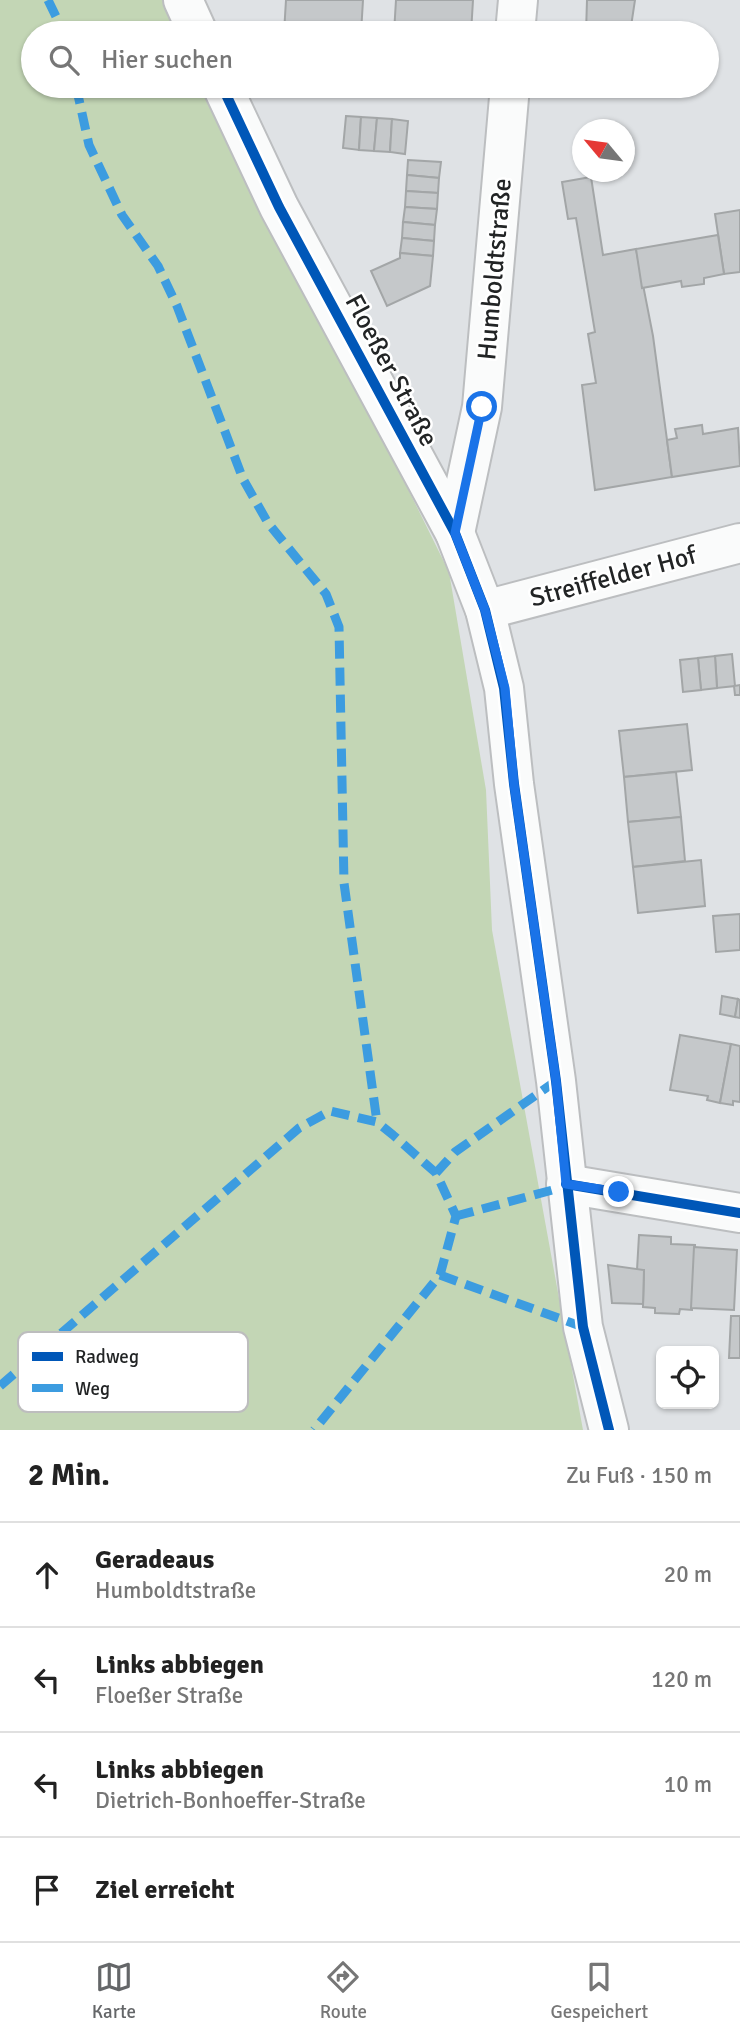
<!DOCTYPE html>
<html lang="de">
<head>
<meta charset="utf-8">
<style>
  body { margin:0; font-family:Signika,sans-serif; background:#f2f2f2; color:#222 }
  .controls { position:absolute; right:21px; bottom:21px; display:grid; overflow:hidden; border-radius:10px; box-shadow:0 2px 5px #0004 }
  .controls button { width:63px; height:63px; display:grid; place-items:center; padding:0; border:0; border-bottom:2px solid #e0e0e0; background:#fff; color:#222; font:35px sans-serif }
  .compass { position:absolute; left:572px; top:119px; width:63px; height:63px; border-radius:50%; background:#fff; box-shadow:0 2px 5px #0004; rotate:299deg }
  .stop { position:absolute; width:21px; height:21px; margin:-16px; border:5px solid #1a73e8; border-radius:50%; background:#fff }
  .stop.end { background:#1a73e8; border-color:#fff; box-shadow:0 2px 7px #0008 }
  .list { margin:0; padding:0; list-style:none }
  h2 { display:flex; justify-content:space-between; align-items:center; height:91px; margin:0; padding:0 28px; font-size:30px }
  h2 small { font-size:23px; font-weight:400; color:#767676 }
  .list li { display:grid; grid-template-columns:46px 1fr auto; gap:21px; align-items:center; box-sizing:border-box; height:105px; padding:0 28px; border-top:2px solid #e0e0e0 }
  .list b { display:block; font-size:26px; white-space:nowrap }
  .list p { margin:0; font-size:23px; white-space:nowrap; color:#767676 }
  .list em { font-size:23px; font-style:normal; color:#767676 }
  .icon { flex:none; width:38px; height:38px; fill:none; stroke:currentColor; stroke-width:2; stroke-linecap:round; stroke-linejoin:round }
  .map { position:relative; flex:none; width:740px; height:1430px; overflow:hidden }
  .search { position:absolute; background:#fff; box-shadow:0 2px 5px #0004; left:21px; right:21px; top:21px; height:77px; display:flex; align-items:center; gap:18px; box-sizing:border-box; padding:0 24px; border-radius:38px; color:#767676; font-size:26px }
  .sheet { height:511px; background:#fff }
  nav { display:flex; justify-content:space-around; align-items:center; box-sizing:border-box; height:98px; border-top:2px solid #e0e0e0; background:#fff; font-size:19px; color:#767676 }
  nav a { display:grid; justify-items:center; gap:4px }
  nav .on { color:#646668 }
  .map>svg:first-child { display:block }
</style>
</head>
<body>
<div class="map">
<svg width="740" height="1430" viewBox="0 0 740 1430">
  <rect width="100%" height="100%" fill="#dfe2e5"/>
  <!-- green -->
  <path fill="#c3d6b5" d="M0,0H167L183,33H33V86H209L449,572L486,790L492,930L583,1430H0Z"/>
  <!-- building -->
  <g fill="#c5c8ca" stroke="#a3a6a7" stroke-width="2">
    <path d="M286,0H363L361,33H284Z"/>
    <path d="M396,0H473L471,33H394Z"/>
    <path d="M587,0H635L630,33H586Z"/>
    <path d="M346,116L361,117L359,150L343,148Z"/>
    <path d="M361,117L377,118L374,151L359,150Z"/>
    <path d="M377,118L392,119L390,152L374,151Z"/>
    <path d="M392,119L408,121L405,154L390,152Z"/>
    <path d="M408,160L441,162L439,178L407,175Z"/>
    <path d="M407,175L439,178L438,193L406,191Z"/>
    <path d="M591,177L603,255L636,249L653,336L672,477L595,490L582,385L596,383L588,334L595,332L576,218L568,219L562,182Z"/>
    <path d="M406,191L438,193L437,209L405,207Z"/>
    <path d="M405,207L437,209L435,225L403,222Z"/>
    <path d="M740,210V272L724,274L715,214Z"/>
    <path d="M403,222L435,225L434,241L402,238Z"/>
    <path d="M718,235L724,274L704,278V284L682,287L681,281L642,288L636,249Z"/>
    <path d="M402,238L434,241L433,256L400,253Z"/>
    <path d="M400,253L433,256L430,286L387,306L371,271L400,258Z"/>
    <path d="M702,425L703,434L738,428L740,466L672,477L667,440L677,438L675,429Z"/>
    <path d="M732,654L735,686L717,688L715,656Z"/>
    <path d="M715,656L717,688L701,690L698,658Z"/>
    <path d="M698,658L701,690L683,692L680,660Z"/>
    <path d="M740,685V695H735L734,686Z"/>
    <path d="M687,724L692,770L624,777L619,731Z"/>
    <path d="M676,772L681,817L628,822L624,777Z"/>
    <path d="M681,817L685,861L633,867L628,822Z"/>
    <path d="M701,860L705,906L638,913L633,867Z"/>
    <path d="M740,914V950L716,952L713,916Z"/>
    <path d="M722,996L738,999L735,1017L720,1014Z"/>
    <path d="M738,999L740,1000V1018L735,1017Z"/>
    <path d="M680,1035L731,1044L720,1103L707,1100L708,1096L670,1090Z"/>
    <path d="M731,1044L740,1046V1102L733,1101V1105L720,1103Z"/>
    <path d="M639,1235L671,1237V1244L695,1245L692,1310L680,1309L679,1314L655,1313V1308L643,1307L644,1270H637Z"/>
    <path d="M694,1247L737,1250L734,1310L691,1308Z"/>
    <path d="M608,1265L644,1270L643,1304L612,1303Z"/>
    <path d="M731,1316H740V1358H729Z"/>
  </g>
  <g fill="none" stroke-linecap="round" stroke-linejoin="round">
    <!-- minor casing -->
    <g stroke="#bcbec0" stroke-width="42">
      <g id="minor">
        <path d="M183,0L198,33"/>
        <path d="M515,33L518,0"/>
        <path d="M222,86L279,207L455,533L485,610L504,688L514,784L556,1081L583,1327L609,1430"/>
        <path d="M455,533L482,407L510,86"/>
        <path d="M485,610L740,543"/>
        <path d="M566,1184L740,1213"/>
      </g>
    </g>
    <!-- minor -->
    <use href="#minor" stroke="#fafbfb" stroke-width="38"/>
    <!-- quiet -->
    <g stroke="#3c9ce0" stroke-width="9" stroke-dasharray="18 9" stroke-linecap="butt">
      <path d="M48,0L64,33"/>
      <path d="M76,86L89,145L122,215L158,266L177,306L243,479L268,523L326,594L339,627L344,883L377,1122"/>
      <path d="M436,1173L455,1152L556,1081"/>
      <path d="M456,1216L571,1185"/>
      <path d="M440,1275L583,1327"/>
      <path d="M0,1386L299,1128L330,1111L377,1122L393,1135L436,1173L456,1216L440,1275L314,1430"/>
    </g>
    <!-- cycleway casing -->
    <g stroke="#fff" stroke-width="15">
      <g id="cycleway">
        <path d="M222,86L279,207L455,533L485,610L504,688L514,784L556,1081L583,1327L609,1430"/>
        <path d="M566,1184L740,1213"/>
      </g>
    </g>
    <!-- cycleway -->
    <use href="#cycleway" stroke="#0057b8" stroke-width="10"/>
  </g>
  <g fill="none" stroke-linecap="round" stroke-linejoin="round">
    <!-- route -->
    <path stroke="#1a73e8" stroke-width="9" d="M482,407L455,533L485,610L505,688L514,784L556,1081L566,1184L619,1192"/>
  </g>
  <g text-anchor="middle" stroke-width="5" stroke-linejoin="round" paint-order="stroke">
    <!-- street labels -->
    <g font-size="26" fill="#222425" stroke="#fff">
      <text transform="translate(494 269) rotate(-85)" y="9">Humboldtstraße</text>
      <text transform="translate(392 370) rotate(62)" y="9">Floeßer Straße</text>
      <text transform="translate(613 576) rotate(-15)" y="9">Streiffelder Hof</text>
    </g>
  </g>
  <!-- legend -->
  <rect x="18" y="1332" width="230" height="80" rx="10" fill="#fff" stroke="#bdbdbe" stroke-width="2"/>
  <rect x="32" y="1352" width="31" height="9" fill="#0057b8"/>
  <rect x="32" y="1384" width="31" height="8" fill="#3c9ce0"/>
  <g font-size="19" fill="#222425">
    <text x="75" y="1363">Radweg</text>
    <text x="75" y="1395">Weg</text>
  </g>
</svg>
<div class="controls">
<button><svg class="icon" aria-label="locate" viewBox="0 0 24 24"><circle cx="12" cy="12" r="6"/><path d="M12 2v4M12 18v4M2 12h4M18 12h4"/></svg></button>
</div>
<svg class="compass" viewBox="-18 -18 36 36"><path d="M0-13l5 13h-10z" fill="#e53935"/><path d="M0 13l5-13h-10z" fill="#767676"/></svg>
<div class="stop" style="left:482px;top:407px"></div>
<div class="stop end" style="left:619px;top:1192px"></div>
<div class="search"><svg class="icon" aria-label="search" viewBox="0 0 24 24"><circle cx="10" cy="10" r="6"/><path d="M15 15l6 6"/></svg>Hier suchen</div>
</div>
<section class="sheet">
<h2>2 Min.<small>Zu Fuß · 150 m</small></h2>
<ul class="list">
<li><svg class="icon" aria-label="ahead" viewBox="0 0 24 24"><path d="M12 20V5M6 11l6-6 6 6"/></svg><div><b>Geradeaus</b><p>Humboldtstraße</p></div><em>20 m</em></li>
<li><svg class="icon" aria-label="left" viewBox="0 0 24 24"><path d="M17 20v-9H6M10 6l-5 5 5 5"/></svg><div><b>Links abbiegen</b><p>Floeßer Straße</p></div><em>120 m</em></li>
<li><svg class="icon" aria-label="left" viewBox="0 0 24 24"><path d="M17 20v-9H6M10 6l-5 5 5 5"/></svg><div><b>Links abbiegen</b><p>Dietrich-Bonhoeffer-Straße</p></div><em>10 m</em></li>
<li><svg class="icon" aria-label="arrive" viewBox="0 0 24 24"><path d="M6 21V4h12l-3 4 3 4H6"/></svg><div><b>Ziel erreicht</b></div></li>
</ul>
</section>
<nav>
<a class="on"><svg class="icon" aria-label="map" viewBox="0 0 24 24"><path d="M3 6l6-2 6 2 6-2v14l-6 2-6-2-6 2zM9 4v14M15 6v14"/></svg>Karte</a>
<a><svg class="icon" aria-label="directions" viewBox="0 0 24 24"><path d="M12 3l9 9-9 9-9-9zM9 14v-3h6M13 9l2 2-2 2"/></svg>Route</a>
<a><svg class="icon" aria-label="saved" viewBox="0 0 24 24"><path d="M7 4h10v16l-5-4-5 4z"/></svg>Gespeichert</a>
</nav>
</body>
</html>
